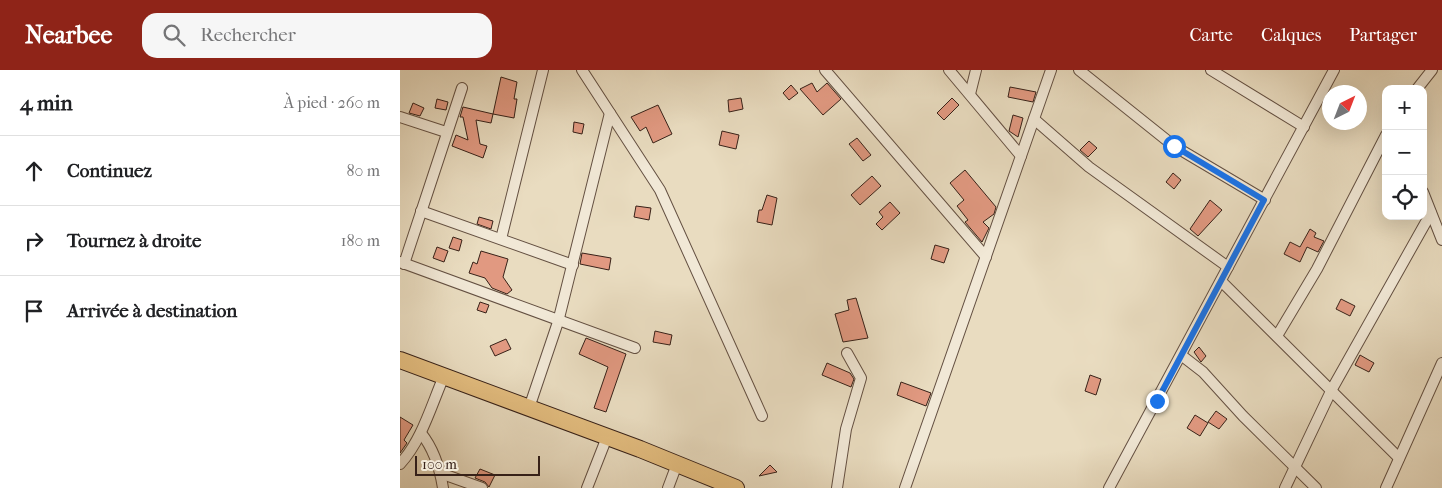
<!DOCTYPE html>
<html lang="fr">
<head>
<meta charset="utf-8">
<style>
  body { margin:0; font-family:"IM FELL French Canon",serif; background:#f6f6f6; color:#202124 }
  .controls { position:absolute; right:15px; top:15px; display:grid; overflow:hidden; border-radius:10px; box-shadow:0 5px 20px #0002 }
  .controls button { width:45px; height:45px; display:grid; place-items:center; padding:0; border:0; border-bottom:1px solid #e0e0e0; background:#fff; color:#202124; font:25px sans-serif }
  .compass { position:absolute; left:922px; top:15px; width:45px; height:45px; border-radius:50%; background:#fff; box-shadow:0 5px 20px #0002; rotate:42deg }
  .scale { position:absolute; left:15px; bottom:12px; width:125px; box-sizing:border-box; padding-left:5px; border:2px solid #372118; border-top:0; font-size:14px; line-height:18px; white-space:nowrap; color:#372118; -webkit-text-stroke:4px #f1e8d6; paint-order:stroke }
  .stop { position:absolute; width:15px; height:15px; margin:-11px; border:4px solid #1a73e8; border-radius:50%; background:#fff }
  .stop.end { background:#1a73e8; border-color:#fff; box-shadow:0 1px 5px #0008 }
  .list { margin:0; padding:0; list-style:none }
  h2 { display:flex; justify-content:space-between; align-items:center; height:65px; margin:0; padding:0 20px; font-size:21px }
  h2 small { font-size:16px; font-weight:400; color:#757577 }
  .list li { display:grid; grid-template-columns:32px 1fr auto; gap:15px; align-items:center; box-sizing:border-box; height:70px; padding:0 20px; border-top:1px solid #e0e0e0 }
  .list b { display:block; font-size:19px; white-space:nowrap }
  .list em { font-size:16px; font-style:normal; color:#757577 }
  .icon { flex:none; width:28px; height:28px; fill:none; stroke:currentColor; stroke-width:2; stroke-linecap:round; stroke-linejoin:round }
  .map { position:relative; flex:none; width:1042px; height:418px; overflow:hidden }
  header { display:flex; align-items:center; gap:30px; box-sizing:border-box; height:70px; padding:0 25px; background:#8f2418; color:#fff }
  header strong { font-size:24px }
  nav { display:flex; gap:28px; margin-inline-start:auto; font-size:18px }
  .search { width:350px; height:45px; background:#f6f6f6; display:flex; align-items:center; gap:12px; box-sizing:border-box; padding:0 18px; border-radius:15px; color:#757577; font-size:19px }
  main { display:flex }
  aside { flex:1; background:#fff }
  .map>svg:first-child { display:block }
</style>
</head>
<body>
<header>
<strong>Nearbee</strong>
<div class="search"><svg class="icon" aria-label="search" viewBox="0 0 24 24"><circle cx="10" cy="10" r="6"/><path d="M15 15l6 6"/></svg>Rechercher</div>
<nav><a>Carte</a><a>Calques</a><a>Partager</a></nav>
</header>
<main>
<aside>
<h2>4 min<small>À pied · 260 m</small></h2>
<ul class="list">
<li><svg class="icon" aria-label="ahead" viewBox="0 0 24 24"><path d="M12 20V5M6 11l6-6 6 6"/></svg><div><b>Continuez</b></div><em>80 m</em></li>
<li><svg class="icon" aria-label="right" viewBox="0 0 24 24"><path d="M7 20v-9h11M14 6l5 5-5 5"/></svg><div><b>Tournez à droite</b></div><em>180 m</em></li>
<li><svg class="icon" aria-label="arrive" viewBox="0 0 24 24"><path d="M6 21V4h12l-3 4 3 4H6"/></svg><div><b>Arrivée à destination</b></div></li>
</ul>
</aside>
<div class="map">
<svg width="1042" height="418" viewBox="0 0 1042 418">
  <rect width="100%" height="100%" fill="#e9dcc0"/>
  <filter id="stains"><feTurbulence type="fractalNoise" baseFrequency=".004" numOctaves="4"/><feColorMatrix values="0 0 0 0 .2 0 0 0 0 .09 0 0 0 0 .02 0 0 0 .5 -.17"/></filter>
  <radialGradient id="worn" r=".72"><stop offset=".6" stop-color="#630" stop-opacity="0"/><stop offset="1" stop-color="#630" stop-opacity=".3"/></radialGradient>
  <!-- building -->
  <g fill="#e19981" stroke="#372118">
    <path d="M101,7L117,12L114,29H117L114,48L93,44Z"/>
    <path d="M412,13L417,22L427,13L441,29L423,45L400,19Z"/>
    <path d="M391,15L398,23L389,30L383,23Z"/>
    <path d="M610,17L636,22L633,32L608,27Z"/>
    <path d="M341,28L343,39L329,42L328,30Z"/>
    <path d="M552,28L559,35L544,50L537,43Z"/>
    <path d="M37,29L48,32L46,40L35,38Z"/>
    <path d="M13,33L24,38L20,46L9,43Z"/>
    <path d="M258,35L272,64L253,73L246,57L240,61L231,47Z"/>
    <path d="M63,37L93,44L91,53L76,50L80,74L87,76L83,88L52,76L56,65L68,70L63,47H60Z"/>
    <path d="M613,45L623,48L618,67L609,61Z"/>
    <path d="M174,52L184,54L182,64L173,62Z"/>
    <path d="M322,61L339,65L336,79L319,75Z"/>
    <path d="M457,68L471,85L463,91L449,74Z"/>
    <path d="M689,71L697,78L688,87L680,80Z"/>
    <path d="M565,100L596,137L594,144L583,152L589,158L582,172L565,152L568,150L557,136L564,130L550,113Z"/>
    <path d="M773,103L781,110L774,119L766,112Z"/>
    <path d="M472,106L481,116L460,135L451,125Z"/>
    <path d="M367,125L377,128L372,155L357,152L359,140H362Z"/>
    <path d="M810,130L822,140L798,166L790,159Z"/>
    <path d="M490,132L500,143L482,160L476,154L483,147L479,142Z"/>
    <path d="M236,136L251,138L249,150L234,147Z"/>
    <path d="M79,147L93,151L91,159L77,154Z"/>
    <path d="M910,159L916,163L914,167L924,171L918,182L907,177L900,192L884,184L890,172L900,177Z"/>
    <path d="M53,167L62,170L59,181L49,178Z"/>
    <path d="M535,175L549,179L544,193L531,189Z"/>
    <path d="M37,177L48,181L44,192L33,188Z"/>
    <path d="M81,181L108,189L103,207L112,220L107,224L92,218L85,208L69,203L73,192L77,194Z"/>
    <path d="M182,183L211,188L209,200L180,194Z"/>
    <path d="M456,228L468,268L443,272L435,244L449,240L447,230Z"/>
    <path d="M941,229L955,236L950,246L936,239Z"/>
    <path d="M80,232L89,235L86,243L77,240Z"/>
    <path d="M255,261L272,265L270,275L253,272Z"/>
    <path d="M186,268L226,284L206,342L194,338L208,297L179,284Z"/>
    <path d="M106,269L111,279L95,286L90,276Z"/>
    <path d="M799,277L806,286L801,292L794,282Z"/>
    <path d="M960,285L974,293L969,302L955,295Z"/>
    <path d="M427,293L450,303L454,309L451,317L422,305Z"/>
    <path d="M690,305L701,309L696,325L685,321Z"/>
    <path d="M501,312L531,323L526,336L497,325Z"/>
    <path d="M816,341L827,349L819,359L808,352Z"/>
    <path d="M795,345L808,353L800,366L787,358Z"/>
    <path d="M0,347L13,355L4,370L7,373L0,383Z"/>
    <path d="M370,395L377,402L359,406Z"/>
    <path d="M80,399L95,405L89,417L85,412L75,408Z"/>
  </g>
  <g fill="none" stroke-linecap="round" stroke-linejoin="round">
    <!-- minor casing -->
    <g stroke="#645042" stroke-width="12">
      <g id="minor">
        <path d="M182,0L260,120L362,346"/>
        <path d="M425,0L586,187"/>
        <path d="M679,0L774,76L865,130"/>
        <path d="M811,0L904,57"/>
        <path d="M1017,19L1032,0"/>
        <path d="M570,24L576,0"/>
        <path d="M0,47L46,62"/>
        <path d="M634,49L689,97L828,197"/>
        <path d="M621,86L651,0"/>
        <path d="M1023,122L1042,170"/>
        <path d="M21,141L173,195"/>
        <path d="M101,169L143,0"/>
        <path d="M0,192L235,278"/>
        <path d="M4,194L62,18"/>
        <path d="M821,211L999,388"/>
        <path d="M877,266L917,199L986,65"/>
        <path d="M781,285L803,302L843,346L916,418"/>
        <path d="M129,338L158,252L210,43"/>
        <path d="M21,363C33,378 40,399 43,418"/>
        <path d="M0,394C22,370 31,336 44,306"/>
        <path d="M40,403L82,418"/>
        <path d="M187,418L207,367"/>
        <path d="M268,418L277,394"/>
        <path d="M437,418L446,359L461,308L447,283"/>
        <path d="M505,418L621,86L549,0"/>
        <path d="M709,418L934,0"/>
        <path d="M885,418L932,319L1031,143"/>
        <path d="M986,418L1042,293"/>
      </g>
    </g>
    <!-- primary casing -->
    <g stroke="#372118" stroke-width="18">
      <path id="primary" d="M0,290L240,379L336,418"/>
    </g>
    <!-- minor -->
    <use href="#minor" stroke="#f1e8d6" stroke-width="10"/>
    <!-- primary -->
    <use href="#primary" stroke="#e4be80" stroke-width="16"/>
  </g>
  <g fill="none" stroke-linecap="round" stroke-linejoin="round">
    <!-- route -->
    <path stroke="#1a73e8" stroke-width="6" d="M757,331L864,130L774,76"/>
  </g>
  <rect width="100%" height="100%" filter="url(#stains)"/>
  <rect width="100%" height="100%" fill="url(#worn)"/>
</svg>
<div class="controls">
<button>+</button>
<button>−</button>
<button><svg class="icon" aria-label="locate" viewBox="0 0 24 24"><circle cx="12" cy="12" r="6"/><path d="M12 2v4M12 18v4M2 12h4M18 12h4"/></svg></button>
</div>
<svg class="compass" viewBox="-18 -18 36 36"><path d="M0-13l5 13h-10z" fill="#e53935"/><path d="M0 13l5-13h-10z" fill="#757577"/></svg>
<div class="scale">100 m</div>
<div class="stop" style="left:774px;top:76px"></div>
<div class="stop end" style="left:757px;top:331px"></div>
</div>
</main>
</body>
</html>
